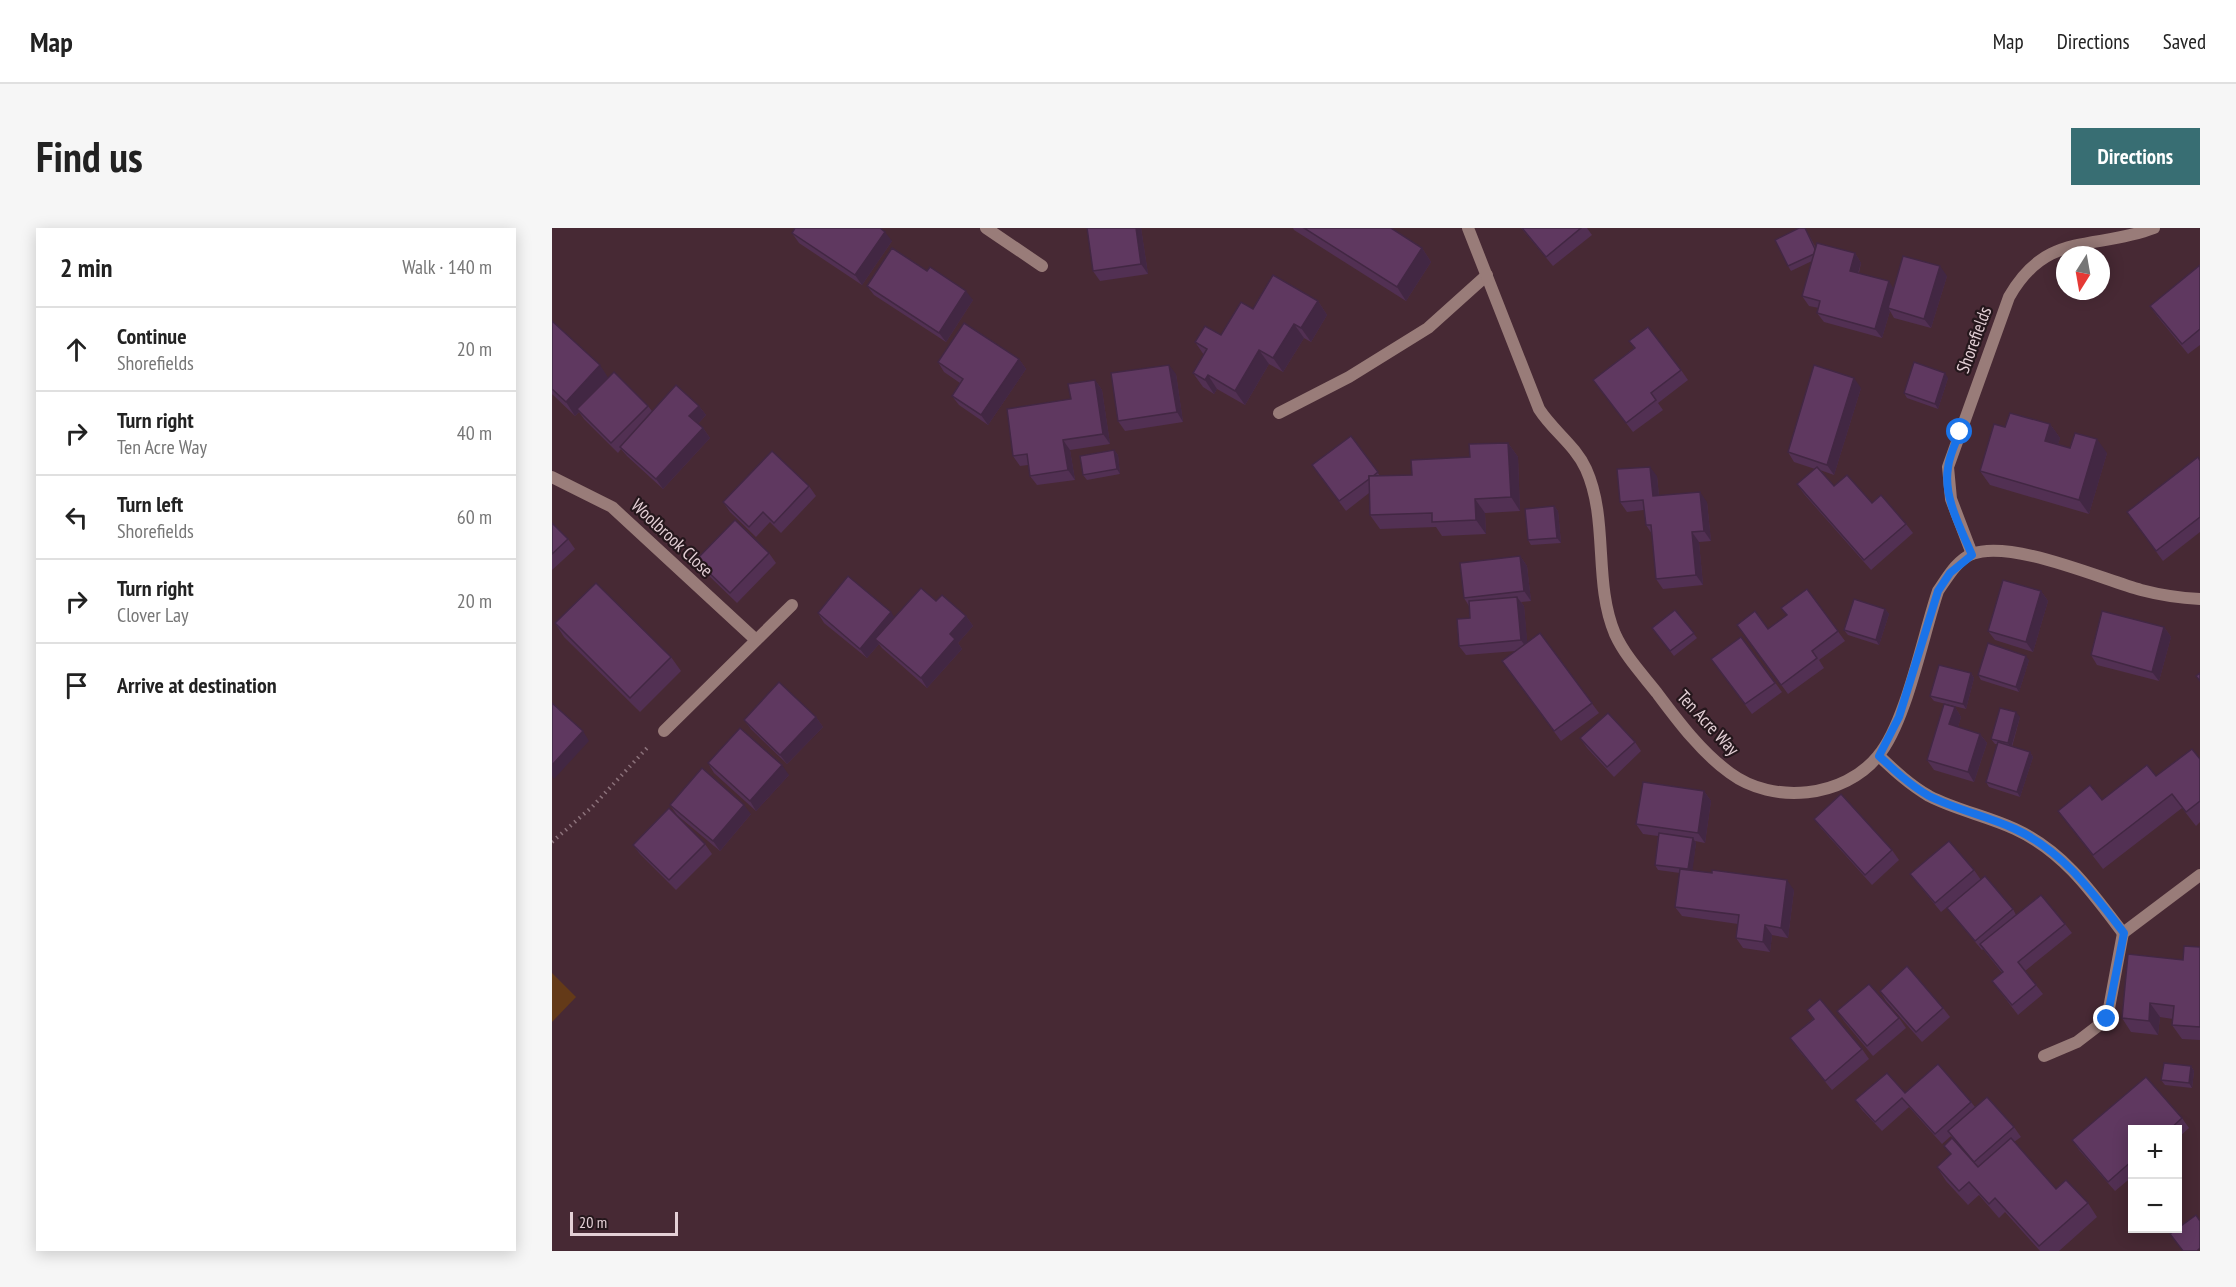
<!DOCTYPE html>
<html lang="en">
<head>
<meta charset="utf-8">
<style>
  body { margin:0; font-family:"PT Sans Narrow",sans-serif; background:#f6f6f6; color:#222 }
  .controls { position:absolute; right:18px; bottom:18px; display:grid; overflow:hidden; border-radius:0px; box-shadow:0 3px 15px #0003 }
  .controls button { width:54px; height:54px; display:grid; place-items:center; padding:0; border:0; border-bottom:2px solid #e0e0e0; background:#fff; color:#222; font:30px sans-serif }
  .compass { position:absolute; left:1504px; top:18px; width:54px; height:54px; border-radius:50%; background:#fff; box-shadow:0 3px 15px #0003; rotate:191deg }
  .scale { position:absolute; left:18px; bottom:15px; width:108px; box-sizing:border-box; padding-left:6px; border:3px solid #e4d0d6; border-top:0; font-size:16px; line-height:21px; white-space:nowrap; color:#e4d0d6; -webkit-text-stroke:4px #25171c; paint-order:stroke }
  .stop { position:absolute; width:18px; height:18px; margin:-14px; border:4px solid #1a73e8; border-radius:50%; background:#fff }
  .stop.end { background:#1a73e8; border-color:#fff; box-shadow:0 2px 6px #0008 }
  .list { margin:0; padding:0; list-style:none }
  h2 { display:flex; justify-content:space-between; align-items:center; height:78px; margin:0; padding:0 24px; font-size:26px }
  h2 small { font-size:20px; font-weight:400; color:#767676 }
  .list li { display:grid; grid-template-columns:39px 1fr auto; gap:18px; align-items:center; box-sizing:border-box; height:84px; padding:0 24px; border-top:2px solid #e0e0e0 }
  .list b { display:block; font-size:22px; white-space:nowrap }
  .list p { margin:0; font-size:20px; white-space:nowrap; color:#767676 }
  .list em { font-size:20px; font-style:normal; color:#767676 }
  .icon { flex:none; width:33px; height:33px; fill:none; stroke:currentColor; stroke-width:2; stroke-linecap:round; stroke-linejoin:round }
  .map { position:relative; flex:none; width:1648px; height:1023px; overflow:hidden; border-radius:0px }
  header { display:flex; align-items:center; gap:36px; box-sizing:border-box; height:84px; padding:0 30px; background:#fff; border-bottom:2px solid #e0e0e0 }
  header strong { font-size:28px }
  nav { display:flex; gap:33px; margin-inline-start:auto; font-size:21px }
  .intro { display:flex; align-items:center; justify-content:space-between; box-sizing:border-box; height:144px; padding:0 36px }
  h1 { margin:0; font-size:42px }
  .button { padding:15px 27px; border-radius:0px; background:#386e73; color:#fff; font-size:21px; font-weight:700 }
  main { display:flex; gap:36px; padding:0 36px }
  aside { flex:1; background:#fff; border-radius:0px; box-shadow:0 3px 15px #0003 }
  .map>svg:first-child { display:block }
</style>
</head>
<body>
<header>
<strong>Map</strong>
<nav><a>Map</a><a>Directions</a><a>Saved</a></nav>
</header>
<div class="intro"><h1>Find us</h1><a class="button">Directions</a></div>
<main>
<aside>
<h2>2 min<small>Walk · 140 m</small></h2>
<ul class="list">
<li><svg class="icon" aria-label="ahead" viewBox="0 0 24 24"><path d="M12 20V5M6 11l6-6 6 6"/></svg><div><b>Continue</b><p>Shorefields</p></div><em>20 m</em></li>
<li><svg class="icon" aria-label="right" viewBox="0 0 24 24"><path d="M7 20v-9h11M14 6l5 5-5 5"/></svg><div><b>Turn right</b><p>Ten Acre Way</p></div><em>40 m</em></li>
<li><svg class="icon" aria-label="left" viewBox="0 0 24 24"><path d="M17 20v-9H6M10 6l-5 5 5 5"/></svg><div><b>Turn left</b><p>Shorefields</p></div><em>60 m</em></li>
<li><svg class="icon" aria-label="right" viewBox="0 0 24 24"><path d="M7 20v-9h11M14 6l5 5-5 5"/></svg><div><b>Turn right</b><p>Clover Lay</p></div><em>20 m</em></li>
<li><svg class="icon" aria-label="arrive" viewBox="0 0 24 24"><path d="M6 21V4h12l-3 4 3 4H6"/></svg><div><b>Arrive at destination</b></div></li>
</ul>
</aside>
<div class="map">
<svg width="1648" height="1023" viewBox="0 0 1648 1023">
  <rect width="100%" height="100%" fill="#472934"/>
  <!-- green -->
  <path fill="#643a18" d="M0,745L24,769L0,794Z"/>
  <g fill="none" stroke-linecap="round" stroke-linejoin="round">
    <!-- path -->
    <path stroke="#8c727b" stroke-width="4" stroke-dasharray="1.5 4.5" stroke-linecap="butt" d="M0,614L40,579L95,520"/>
    <!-- service -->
    <path stroke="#997c79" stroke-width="12" d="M727,185L797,149L876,100L935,47"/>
    <!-- minor -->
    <g stroke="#997c79" stroke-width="12">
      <path d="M434,0L490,38"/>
      <path d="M916,0L987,181C1001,203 1023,217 1034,241C1057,292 1041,354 1063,406C1073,428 1090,446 1105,465C1126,493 1149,524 1178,545C1221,577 1292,570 1326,528C1354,495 1371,407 1386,363C1395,350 1405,332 1420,326C1459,311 1549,351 1589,362C1608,367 1628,370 1648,371"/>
      <path d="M0,249L60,279L204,412"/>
      <path d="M1420,326L1399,271L1396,239L1457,69C1495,2 1542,23 1602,0"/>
      <path d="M112,503L240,377"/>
      <path d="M1327,528C1343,543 1358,557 1377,568C1404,582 1435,588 1463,601C1511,623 1540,664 1571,705L1648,647"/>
      <path d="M1492,828L1525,814L1555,791L1571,705"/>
    </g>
  </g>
  <!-- wall -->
  <g fill="#523053">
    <path d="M589,0L596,46L548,53L541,43Z"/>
    <path d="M741,0H839L870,20L879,34L854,73L742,2Z"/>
    <path d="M969,0H1035L1040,7L1001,38Z"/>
    <path d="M1253,0L1264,20L1303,25L1309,35L1307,45L1341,60L1395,48L1379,100L1342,90L1338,83L1330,110L1272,94L1265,85L1267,80L1257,78L1250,68L1260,33L1239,43L1236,38Z"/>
    <path d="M240,5L340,13L310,57L247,15Z"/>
    <path d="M1648,37V117L1636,126L1605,88L1598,78Z"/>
    <path d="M375,43L421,72L394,114L322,67L315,58Z"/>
    <path d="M766,73L775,87L759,114L752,110L731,144L717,136L693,177L665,161L662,166L651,159L641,145L652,127L643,114L669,107L701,81Z"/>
    <path d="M0,93L56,150L96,178L100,183L147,178L154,187L146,196L151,200L158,210L111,261L75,228L69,221L66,225L32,191L27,184L23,188L0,166Z"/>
    <path d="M1077,113L1129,142L1136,152L1106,175L1111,182L1081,204L1041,152L1082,120Z"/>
    <path d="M467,131L474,141L436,197L407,177L400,168L408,155L392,144L386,134Z"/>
    <path d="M624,146L631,194L573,203L566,193Z"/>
    <path d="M1396,150L1386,181L1355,170L1352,165Z"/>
    <path d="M543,152L550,162L558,216L518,222L523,252L485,257L478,248L476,237L468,238L461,228L519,171Z"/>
    <path d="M1309,160L1282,247L1268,242L1282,258L1320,275L1354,296L1361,305L1319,342L1252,266L1245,256L1263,241L1242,234L1236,224Z"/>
    <path d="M1498,196L1508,210L1506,216L1518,220L1555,225L1537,286L1438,257L1428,243L1453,199Z"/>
    <path d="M799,208L828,248L860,247L918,229L956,215L966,229L968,283L933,285L934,306L890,308L884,299L828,301L818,287L817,265L794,283L760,237Z"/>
    <path d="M562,222L566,227L568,246L535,252L531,247Z"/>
    <path d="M1648,233V304L1611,333L1575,284Z"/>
    <path d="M1105,248L1107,268L1155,274L1159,313L1147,314L1151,357L1111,361L1104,351L1100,306L1094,297L1092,282L1075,284L1068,274Z"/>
    <path d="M257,258L264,268L229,305L218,294L204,309L178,284L171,274Z"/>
    <path d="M1002,278L1006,283L1009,315L979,317L976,312Z"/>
    <path d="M0,295L16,311L23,321L0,342Z"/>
    <path d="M217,325L224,335L185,375L151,342L144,332Z"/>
    <path d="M968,328L975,338L979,373L969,374L972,378L975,415L988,405L1047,485L1009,513L957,443L964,423L914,427L907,418L918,390L917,378L912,370Z"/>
    <path d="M1255,361L1293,413L1267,432L1272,440L1236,466L1185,397L1216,401L1235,387Z"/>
    <path d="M1489,363L1496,373L1481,424L1443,412L1436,403Z"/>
    <path d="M384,373L414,388L421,398L406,415L410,421L375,460L330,420L327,416L315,430L272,395L266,385L342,389Z"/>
    <path d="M1333,381L1337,386L1327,417L1296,407L1292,402Z"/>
    <path d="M1123,382L1145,410L1122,428L1100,400Z"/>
    <path d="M3,395L119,429L129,443L88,484L12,409Z"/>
    <path d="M1612,399L1619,409L1607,453L1545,437L1539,427Z"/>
    <path d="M1189,409L1230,464L1200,486L1159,431Z"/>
    <path d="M1477,432L1467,464L1429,452L1426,447Z"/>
    <path d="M1419,445L1422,450L1414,481L1382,473L1378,468Z"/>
    <path d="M1403,479L1409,489L1406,499L1428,506L1435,515L1422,554L1382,542L1375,532Z"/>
    <path d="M264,489L271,499L235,536L199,501L192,492Z"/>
    <path d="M1468,489L1460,519L1478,524L1481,529L1468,569L1437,559L1434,554L1445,516H1443L1439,511Z"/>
    <path d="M1028,510L1083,514L1089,523L1062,549L1035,520Z"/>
    <path d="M1648,531V594L1644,598L1630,580L1551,641L1506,583L1550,572L1604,548Z"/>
    <path d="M156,535L237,547L204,583L162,545Z"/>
    <path d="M1152,563L1159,573L1153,615L1143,613L1144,615L1140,642L1242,662L1236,710L1220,707L1218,724L1191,720L1184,710L1186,696L1130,688L1123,679L1128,645L1106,642L1103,637L1106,608L1091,606L1084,596Z"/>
    <path d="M118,577L199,586L168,623L125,587Z"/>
    <path d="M1262,591L1340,622L1347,632L1320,657L1269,600Z"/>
    <path d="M153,616L160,626L124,662L88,626L81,617Z"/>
    <path d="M1422,642L1429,652L1461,681L1464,687L1513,696L1520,705L1473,743L1491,766L1466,787L1440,753L1450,745L1431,721L1430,722L1402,689L1395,680L1414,664L1389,684L1358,646Z"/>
    <path d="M1648,719V812L1630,811L1620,797L1621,791L1608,789L1606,807L1579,804L1570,790L1631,732Z"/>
    <path d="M1328,763L1391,780L1398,789L1370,814L1334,773Z"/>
    <path d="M1255,782L1310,821L1317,831L1280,862L1245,820L1238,810L1261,791Z"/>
    <path d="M1285,783L1347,790L1354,800L1321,828L1292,793Z"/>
    <path d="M1639,838L1642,843L1640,860L1613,857L1609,852Z"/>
    <path d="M1353,865L1419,874L1423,879L1462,899L1469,909L1462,914L1504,961L1536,975L1545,989L1507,1023H1488L1453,984L1447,990L1427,967L1416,977L1394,953L1385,939L1399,926L1392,918L1401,911L1399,908L1390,916L1357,879L1330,903L1310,882L1303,872Z"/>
    <path d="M1630,890L1637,900L1626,910V902H1581V948L1563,963L1527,922L1520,912Z"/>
  </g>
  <!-- shaded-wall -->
  <g fill="#422743">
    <path d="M584,0H589L596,46L589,36Z"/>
    <path d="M333,4L340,13L310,57L303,47Z"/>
    <path d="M870,20L879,34L854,73L845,59Z"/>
    <path d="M1303,25L1309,35L1304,52L1298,43Z"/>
    <path d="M1388,38L1395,48L1379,100L1372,91Z"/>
    <path d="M1337,53L1343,63L1336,80L1338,83L1330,110L1323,101Z"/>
    <path d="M414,63L421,72L394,114L387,105Z"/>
    <path d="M766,73L775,87L759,114L749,100Z"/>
    <path d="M742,96L752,110L731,144L721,130Z"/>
    <path d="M707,122L717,136L693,177L683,163Z"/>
    <path d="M467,131L474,141L436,197L429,187Z"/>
    <path d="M48,137L57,151L25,181L27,184L23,188L14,174Z"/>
    <path d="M617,137L624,146L631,194L625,184Z"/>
    <path d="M1393,145L1396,150L1386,181L1383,176Z"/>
    <path d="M656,147L665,161L662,166L653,152Z"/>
    <path d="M1302,150L1309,160L1282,247L1275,237Z"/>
    <path d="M543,152L550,162L558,216L551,206Z"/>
    <path d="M147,178L154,187L144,198L137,188Z"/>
    <path d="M1498,196L1508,210L1503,227L1493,213Z"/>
    <path d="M151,200L158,210L111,261L104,251Z"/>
    <path d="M1545,211L1555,225L1537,286L1527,272Z"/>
    <path d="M511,212L518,222L523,252L516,242Z"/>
    <path d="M956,215L966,229L968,283L959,269Z"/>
    <path d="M562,222L566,227L568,246L565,241Z"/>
    <path d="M1098,239L1105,248L1108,278L1101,268Z"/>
    <path d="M1148,264L1155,274L1159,313L1152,303Z"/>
    <path d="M923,271L933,285L934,306L924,292Z"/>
    <path d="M1002,278L1006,283L1009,315L1005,310Z"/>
    <path d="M1140,304L1147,314L1151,357L1144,347Z"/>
    <path d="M968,328L975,338L979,373L972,363Z"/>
    <path d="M1489,363L1496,373L1481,424L1474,414Z"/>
    <path d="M965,369L972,378L976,422L969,412Z"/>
    <path d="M1333,381L1337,386L1327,417L1324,412Z"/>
    <path d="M339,384L345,393L323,411L327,416L315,430L308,421Z"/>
    <path d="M414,388L421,398L406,415L410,421L375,460L369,450L398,406Z"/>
    <path d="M1612,399L1619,409L1607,453L1600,444Z"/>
    <path d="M1474,428L1477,432L1467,464L1464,459Z"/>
    <path d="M1419,445L1422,450L1414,481L1411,476Z"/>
    <path d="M1403,479L1409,489L1404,506L1397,496Z"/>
    <path d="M1464,484L1468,489L1459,520L1456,515Z"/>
    <path d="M264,489L271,499L235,536L228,527Z"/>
    <path d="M31,503L37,513L2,551L0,548V537Z"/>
    <path d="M1428,506L1435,515L1422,554L1416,544Z"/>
    <path d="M1478,524L1481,529L1468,569L1465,564Z"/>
    <path d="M230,537L237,547L204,583L198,573Z"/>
    <path d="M1152,563L1159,573L1153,615L1146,605Z"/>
    <path d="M192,577L199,586L168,623L161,613Z"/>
    <path d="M1141,610L1144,615L1140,646L1136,641Z"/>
    <path d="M1235,652L1242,662L1236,710L1229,700Z"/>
    <path d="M1213,697L1220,707L1218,724L1211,714Z"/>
    <path d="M1598,775L1608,789L1606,807L1597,793Z"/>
    <path d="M1639,838L1642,843L1640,860L1637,855Z"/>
  </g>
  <!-- building -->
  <g fill="#5f3860" stroke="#422743" stroke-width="1.5">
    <path d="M243,0H328L333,4L303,47L240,5Z"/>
    <path d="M535,0H584L589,36L541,43Z"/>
    <path d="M752,0H839L870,20L845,59Z"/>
    <path d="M970,0H1029L994,29Z"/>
    <path d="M1247,0H1253L1263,21L1262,26L1236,38L1223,12Z"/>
    <path d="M1265,15L1303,25L1298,43L1337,53L1323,101L1265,85L1268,73L1250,68Z"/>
    <path d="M340,20L375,43L378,39L414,63L387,105L315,58Z"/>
    <path d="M1351,28L1388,38L1372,91L1336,80Z"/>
    <path d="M1648,37V101L1630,116L1598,78Z"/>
    <path d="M721,47L766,73L749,100L742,96L721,130L707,122L683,163L656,147L653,152L641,145L655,121L643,114L653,98L669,107L689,74L701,81Z"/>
    <path d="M0,93L48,137L14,174L0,161Z"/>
    <path d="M412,95L467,131L429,187L400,168L411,151L386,134Z"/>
    <path d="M1096,99L1129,142L1099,165L1104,172L1074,195L1041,152L1083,120L1077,113Z"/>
    <path d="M1362,134L1393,145L1383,176L1352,165Z"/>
    <path d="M617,137L625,184L566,193L559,145Z"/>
    <path d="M1262,137L1302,150L1275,237L1236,224Z"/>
    <path d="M62,144L96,178L59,215L25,181Z"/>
    <path d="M543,152L551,206L511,212L516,242L478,248L475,226L461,228L455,181L519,171L516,156Z"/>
    <path d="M124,157L147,178L137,188L151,200L104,251L68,219Z"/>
    <path d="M1458,185L1498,196L1493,213L1518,220L1523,205L1545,211L1527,272L1428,243L1442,196L1453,199Z"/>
    <path d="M799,208L826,244L821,248H817V251L787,273L760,237Z"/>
    <path d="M956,215L959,269L923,271L924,292L880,294V285L818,287L817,248L860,247L859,232L918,229L917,216Z"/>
    <path d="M562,222L565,241L531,247L528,228Z"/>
    <path d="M220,223L257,258L222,295L211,284L197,299L171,274Z"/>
    <path d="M1646,229L1648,233V289L1604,323L1575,284Z"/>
    <path d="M1098,239L1101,268L1148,264L1152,303L1140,304L1144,347L1104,351L1099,297H1094L1091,272L1068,274L1065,241Z"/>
    <path d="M1265,239L1282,258L1295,247L1320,275L1329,267L1354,296L1312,332L1245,256Z"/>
    <path d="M1002,278L1005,310L976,312L973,281Z"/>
    <path d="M183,292L217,325L178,365L144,332Z"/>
    <path d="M0,295L16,311L0,326Z"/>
    <path d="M968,328L972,363L912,370L908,335Z"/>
    <path d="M296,348L339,384L308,421L266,385Z"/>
    <path d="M1451,352L1489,363L1474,414L1436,403Z"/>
    <path d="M44,355L119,429L78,470L3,395Z"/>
    <path d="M369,360L384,373L390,367L414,388L398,406L403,411L369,450L323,411Z"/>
    <path d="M1255,361L1286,403L1260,423L1265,430L1229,457L1185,397L1203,383L1216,401L1235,387L1229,380Z"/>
    <path d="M965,369L969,412L907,418L905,391L918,390L917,373Z"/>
    <path d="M1302,371L1333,381L1324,412L1292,402Z"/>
    <path d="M1123,382L1142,405L1118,423L1100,400Z"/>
    <path d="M1550,383L1612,399L1600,444L1539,427Z"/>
    <path d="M988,405L1040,475L1002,503L950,433Z"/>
    <path d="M1189,409L1223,455L1193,476L1159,431Z"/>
    <path d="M1436,415L1474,428L1464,459L1426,447Z"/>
    <path d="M1387,437L1419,445L1411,476L1378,468Z"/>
    <path d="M1648,445V453L1644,448Z"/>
    <path d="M227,454L264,489L228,527L192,492Z"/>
    <path d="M0,475L31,503L0,537Z"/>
    <path d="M1392,476L1403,479L1397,496L1428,506L1416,544L1375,532Z"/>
    <path d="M1448,480L1464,484L1456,515L1439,511Z"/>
    <path d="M1056,485L1083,514L1055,539L1028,510Z"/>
    <path d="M188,500L230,537L198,573L156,535Z"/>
    <path d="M1446,514L1478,524L1465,564L1434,554Z"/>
    <path d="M1640,521L1648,531V573L1634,584L1620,566L1541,627L1506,583L1538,557L1550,572L1595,537L1604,548Z"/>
    <path d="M150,540L192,577L161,613L118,577Z"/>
    <path d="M1091,554L1152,563L1146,605L1084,596Z"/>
    <path d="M1289,566L1340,622L1313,647L1262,591Z"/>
    <path d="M117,580L153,616L117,652L81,617Z"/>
    <path d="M1107,605L1141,610L1136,641L1103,637Z"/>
    <path d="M1397,613L1422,642L1383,675L1358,646Z"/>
    <path d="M1128,641L1160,645V642L1235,652L1229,700L1213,697L1211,714L1184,710L1187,687L1123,679Z"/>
    <path d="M1433,648L1461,681L1423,713L1395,680Z"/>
    <path d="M1489,667L1513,696L1466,734L1484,757L1460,777L1440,753L1451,744L1428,716Z"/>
    <path d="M1632,718L1648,719V799L1620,797L1622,778L1598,775L1597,793L1570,790L1576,726L1631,732Z"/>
    <path d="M1355,738L1391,780L1364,804L1328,763Z"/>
    <path d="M1317,756L1347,790L1315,818L1285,783Z"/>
    <path d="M1268,771L1310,821L1273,853L1238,810L1262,791L1255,782Z"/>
    <path d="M1612,835L1639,838L1637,855L1609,852Z"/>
    <path d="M1386,836L1419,874L1383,906L1350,870L1323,894L1303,872L1335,845L1353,865Z"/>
    <path d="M1594,849L1630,890L1617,902H1581V932L1556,954L1520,912Z"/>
    <path d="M1435,869L1462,899L1422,934L1396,903Z"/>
    <path d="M1400,910L1426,939L1459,910L1504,961L1514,952L1536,975L1487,1018L1443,970L1437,976L1417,954L1407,963L1385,939L1399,926L1392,918Z"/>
    <path d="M1644,987L1648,993V1020L1645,1023H1631L1618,1006Z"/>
  </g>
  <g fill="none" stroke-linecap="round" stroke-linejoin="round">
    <!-- route -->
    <path stroke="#1a73e8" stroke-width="8" d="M1408,204C1403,216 1397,228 1396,240C1391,269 1409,301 1420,327L1398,345L1386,363L1347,489L1327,528C1343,543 1358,557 1377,568C1405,582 1435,588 1463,601C1511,623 1540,664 1572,705L1555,791"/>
  </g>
  <g text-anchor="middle" stroke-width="4.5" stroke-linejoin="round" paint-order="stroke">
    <!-- street labels -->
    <g font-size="18" fill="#e4d0d6" stroke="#25171c">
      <text transform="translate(1422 112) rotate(-70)" y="6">Shorefields</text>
      <text transform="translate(120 310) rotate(43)" y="6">Woolbrook Close</text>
      <text transform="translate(1156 495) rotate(47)" y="6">Ten Acre Way</text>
    </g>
  </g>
</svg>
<div class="controls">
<button>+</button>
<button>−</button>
</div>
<svg class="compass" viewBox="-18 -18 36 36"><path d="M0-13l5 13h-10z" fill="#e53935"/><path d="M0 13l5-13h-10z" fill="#767676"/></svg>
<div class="scale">20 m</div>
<div class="stop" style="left:1408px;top:204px"></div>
<div class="stop end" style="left:1555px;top:791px"></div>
</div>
</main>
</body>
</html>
